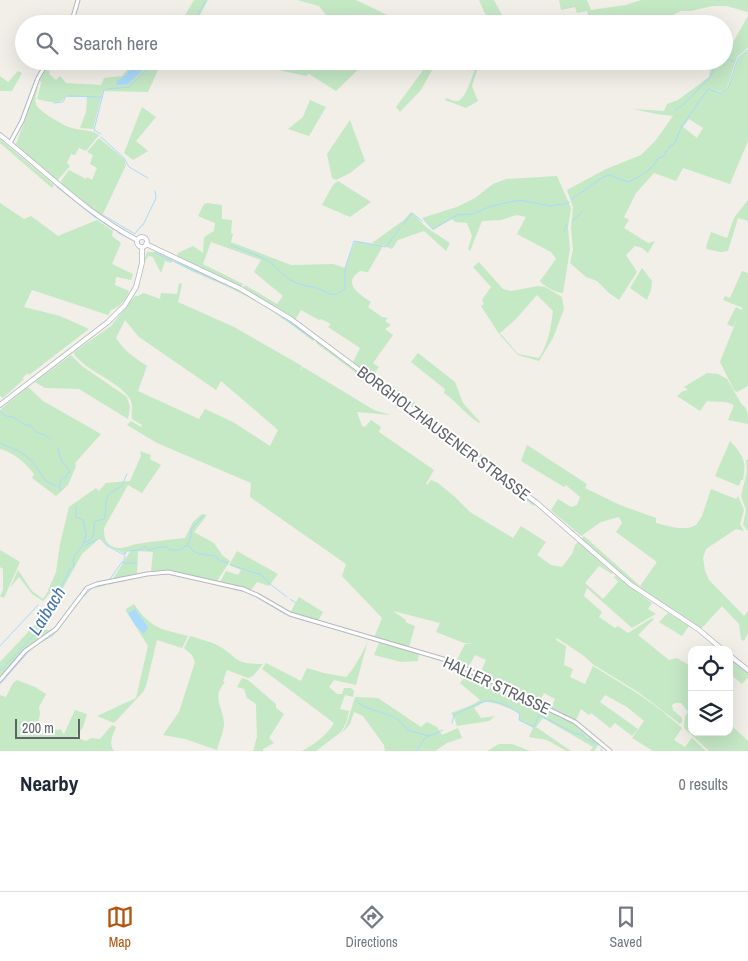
<!DOCTYPE html>
<html lang="en">
<head>
<meta charset="utf-8">
<style>
  body { margin:0; font-family:"Archivo Narrow",sans-serif; background:#f2f2f3; color:#1f2937 }
  .controls { position:absolute; right:15px; bottom:15px; display:grid; overflow:hidden; border-radius:10px; box-shadow:0 5px 20px #0002 }
  .controls button { width:45px; height:45px; display:grid; place-items:center; padding:0; border:0; border-bottom:1px solid #e0e1e3; background:#fff; color:#1f2937; font:25px sans-serif }
  .scale { position:absolute; left:15px; bottom:12px; width:65px; box-sizing:border-box; padding-left:5px; border:2px solid #5f6368; border-top:0; font-size:14px; line-height:18px; white-space:nowrap; color:#5f6368; -webkit-text-stroke:4px #fff; paint-order:stroke }
  .list { margin:0; padding:0; list-style:none }
  h2 { display:flex; justify-content:space-between; align-items:center; height:65px; margin:0; padding:0 20px; font-size:21px }
  h2 small { font-size:16px; font-weight:400; color:#747a83 }
  .icon { flex:none; width:28px; height:28px; fill:none; stroke:currentColor; stroke-width:2; stroke-linecap:round; stroke-linejoin:round }
  .map { position:relative; flex:none; width:748px; height:751px; overflow:hidden }
  .search { position:absolute; background:#fff; box-shadow:0 5px 20px #0002; left:15px; right:15px; top:15px; height:55px; display:flex; align-items:center; gap:12px; box-sizing:border-box; padding:0 18px; border-radius:28px; color:#747a83; font-size:19px }
  .sheet { height:140px; background:#fff }
  nav { display:flex; justify-content:space-around; align-items:center; box-sizing:border-box; height:70px; border-top:1px solid #e0e1e3; background:#fff; font-size:14px; color:#747a83 }
  nav a { display:grid; justify-items:center; gap:2px }
  nav .on { color:#b45309 }
  .map>svg:first-child { display:block }
</style>
</head>
<body>
<div class="map">
<svg width="748" height="751" viewBox="0 0 748 751">
  <rect width="100%" height="100%" fill="#f1efe8"/>
  <!-- green -->
  <g fill="#c5e8c5" fill-rule="evenodd">
    <path d="M194,0H208L195,24H180Z"/>
    <path d="M297,0H356L406,24H366L360,22L344,23L329,19L319,6Z"/>
    <path d="M479,0H494L502,15L487,18Z"/>
    <path d="M559,0H587L591,10L626,5L641,0H748V12L726,6H712L691,11H681L663,20L646,24L638,22L636,24H591L587,11L577,13L575,7L561,10Z"/>
    <path d="M748,16V48L737,57L727,88L721,92L712,89L721,93L728,88L739,58L748,50V141L730,184L683,168L676,181L654,173L636,193L624,217L629,220L624,228L648,243L655,241L648,253L642,248L635,246L626,255L637,272L619,300L609,293L597,281L586,277L570,263L573,250L571,228L573,207L567,190L606,169L641,155L656,140L673,116L656,114L633,109L664,111L667,104L678,100L709,77L711,62L724,61V48L732,44ZM689,119L703,128L697,138L683,127Z"/>
    <path d="M135,61H162L148,92L103,91L93,129L80,128L86,112L87,97H68L66,95C62,107 47,101 37,99L41,83L40,80L46,68L50,72L49,74L56,80L60,76L66,83L101,85L104,78L122,76Z"/>
    <path d="M281,61H300L310,64L311,61H314L335,66L345,61H367L336,91L309,74L306,76L274,69Z"/>
    <path d="M420,61H437L421,90L400,112L396,107L424,69V64Z"/>
    <path d="M478,61H480L472,86L478,101L466,108L445,100L446,98C450,99 454,102 458,101C467,98 474,70 478,61Z"/>
    <path d="M18,71L22,73L12,91H0V76L8,82Z"/>
    <path d="M38,85C38,90 34,99 36,104C38,111 64,126 72,128C82,131 90,129 99,135L86,151L79,148L75,155L71,154L67,163L70,166L57,181L16,144Z"/>
    <path d="M310,100L326,107L309,136L288,129L303,117Z"/>
    <path d="M142,107L156,117L136,141L148,151L133,160L124,153Z"/>
    <path d="M350,120L365,161L350,173L336,180L332,178L327,154Z"/>
    <path d="M99,138L124,159L126,165L102,216L61,184L62,183L61,181L69,170L86,179L87,177L92,180L97,168L90,164L93,155L87,152Z"/>
    <path d="M0,139L54,185L52,188L0,143Z"/>
    <path d="M557,176L571,208L568,228L570,249L563,293C557,293 543,286 540,281L556,259L551,252L517,234L526,217L517,215L501,220L482,221L470,251L468,249L472,236L467,223L455,222L452,219L433,230L422,218L457,207L475,198L493,184L506,179Z"/>
    <path d="M338,181L371,202L350,217L322,205L333,185Z"/>
    <path d="M748,200V221L738,218L728,251L720,252L707,249L706,247L711,232L727,238L734,218Z"/>
    <path d="M0,203L24,219L31,216L58,236L97,220L113,231L112,236L121,243L112,264L133,274L131,280L116,277L115,285L129,291C126,300 120,307 111,310L108,315L32,290L24,307L60,316L89,329L29,375L28,373L22,378L24,379L3,398L0,396Z"/>
    <path d="M208,203L222,205V219L232,220L231,233L233,234L231,242L291,265L333,264L345,268L355,241L381,245L372,243L404,220L411,212L427,228L450,243L446,251L424,231L398,240L392,249L382,245L383,246L368,272L360,271C341,284 360,294 371,302L368,307L382,317L388,318L385,321L391,325L385,329L393,335L373,363L379,367L373,375L395,392V394L353,362L360,348L328,327L331,324L321,319L319,320L301,310L295,320L243,288L245,285L277,304L283,296L254,272L261,260L211,242L203,264L243,284L241,287L177,257L178,253L193,246L203,253L204,237L214,231L215,223L198,216L204,204Z"/>
    <path d="M147,252H156L173,260L171,263L165,261L161,273L153,257L149,256L146,259L145,263L144,261Z"/>
    <path d="M175,261L240,290L269,307L315,339L313,341C290,323 265,305 238,292C217,281 195,274 174,262Z"/>
    <path d="M479,262L503,289L511,291L538,286L545,287L562,297L564,309L553,338L539,361L518,355L500,335L501,334L518,354L539,358C548,344 551,328 553,311L537,295L516,319L499,334L481,306L484,304L482,300L491,287L473,267Z"/>
    <path d="M642,268L652,281L651,290L647,300L630,288Z"/>
    <path d="M742,271L748,273V386L737,392L734,390L720,362L737,319L733,327L727,324L736,307L741,310L743,308L723,300L725,296L730,298Z"/>
    <path d="M179,283L182,284L178,302L234,327L302,366L300,371L303,367L374,410L391,415L357,412L362,426L365,427L371,420L381,427L379,432L434,470L426,484L427,485L431,480L438,483L455,497L470,512L513,538L521,526L546,542L537,555L551,565L562,567L572,554L575,545L578,542L613,573L612,574L599,566L585,583L603,599L618,582L614,577L616,576L652,603L648,609L656,614L654,615L632,628L587,588L584,596L602,612L599,617L615,628L618,626L628,633L652,618L654,619L638,635L669,660L677,658L692,667V732H729V723L748,741V751H709L684,728L685,716L688,712L681,703H675L672,705L673,710L682,718V722L680,724L638,692L594,665L584,656L557,638L556,640L566,646L564,665L573,669L570,677L585,684L593,666L637,693L662,711L682,728L674,740L685,747L692,738L706,751H653L632,738L644,721L627,707L605,695L600,702L638,729L632,736L615,723L610,728L591,713L589,715L581,709L576,720L551,708L555,699L544,693L539,703L480,674L486,660L475,655L468,668L456,662L465,644H476L464,643L436,632L440,623L393,611L406,620L405,622L415,626L409,647L374,638L382,618L342,576L346,564L250,497L251,483L157,443L127,425L131,421L141,427L142,425L132,419C131,413 133,407 131,401C123,383 87,372 74,354V352L111,326L135,296H138L144,293L160,299L161,293L177,294ZM125,320L139,337L216,390L221,381L278,430L270,446L233,422L205,409L199,419L138,391L147,366C135,358 124,351 116,338Z"/>
    <path d="M317,341L404,406L403,408L316,343Z"/>
    <path d="M418,353L455,382L463,403L480,422L479,423C466,415 457,402 444,393L445,389L411,362Z"/>
    <path d="M71,355L82,366L127,397L130,407L128,419L79,389L45,388L35,382Z"/>
    <path d="M707,373L718,374L727,379L742,405C748,408 748,416 748,424L728,420L734,405C724,400 717,403 707,401L700,411L677,396L683,391L688,390L684,387Z"/>
    <path d="M393,386L497,467L495,469L403,399L402,395L393,388Z"/>
    <path d="M28,387L43,401L101,434L75,463L76,466L68,485L56,496L32,478L34,474C26,463 13,452 0,449V410Z"/>
    <path d="M730,441C743,455 747,462 743,480H741L739,486L715,476Z"/>
    <path d="M453,442L535,505L534,506L452,444Z"/>
    <path d="M527,445L587,484L585,488L620,505L656,518V523C668,526 684,532 696,525L702,516L711,489L736,499L738,496L744,510L740,524L744,531L736,529L706,549L703,558L705,571L709,580L744,616L748,611V633L744,641L741,639L739,624L722,606L701,629L641,590L640,586L657,562L616,532L622,523L619,517L601,522L581,536L551,510L558,499L571,507L577,505L580,497L566,485L564,487L521,461Z"/>
    <path d="M140,451L151,455L150,459L161,465L142,493L128,485L104,528C104,537 105,544 114,547C122,550 130,545 137,544C153,541 169,540 185,538L193,522L202,514L207,515L194,532L214,543L222,555L230,561L217,581L169,570L151,571L153,552L138,551L137,574L113,579L131,550L127,551L125,554L107,545L100,538L82,554L40,629L51,630C30,643 16,659 0,677V662L48,611L57,594L53,589L43,601L32,594L19,577L10,588L18,570L32,591L43,599L47,593L56,572L60,544L69,507L96,488L99,491L106,483L130,481L141,456Z"/>
    <path d="M746,459L748,460V531L743,525L746,510L741,496L747,471Z"/>
    <path d="M584,536L640,586L638,588L581,539Z"/>
    <path d="M0,550L20,562L4,598L0,596L3,590V569L0,567Z"/>
    <path d="M237,551L278,574L269,586L257,582L251,590L220,582L226,571L238,575L241,570L229,565Z"/>
    <path d="M299,597L323,612L318,621L290,613Z"/>
    <path d="M134,604C151,629 161,629 188,636L182,648L157,640L146,686L143,692L114,723L97,716L136,698L148,646L126,611V609Z"/>
    <path d="M668,613L689,626L682,636L659,622Z"/>
    <path d="M190,636C199,639 209,641 217,645C239,657 232,664 263,664L253,676L248,678L227,670L223,681L225,682C211,698 223,706 224,723C224,731 219,742 217,750L185,739L163,735L179,712L195,662L192,655L184,648Z"/>
    <path d="M368,640L356,685L334,680L329,687L337,694H342L344,688H351L354,691L353,697L345,695L340,709L349,711L346,723L341,732L316,751H302C315,744 326,736 334,723L262,669L266,663L301,681L307,668L324,673L346,677C353,671 365,649 368,640Z"/>
    <path d="M379,643L419,653L418,661L401,662L374,655Z"/>
    <path d="M729,657L748,673V677L742,684L729,673Z"/>
    <path d="M469,672L571,722L598,743V746L594,751H590L593,747L543,718L536,727L571,751H566L547,740L529,737L533,728L519,720V714C513,709 493,701 485,702C482,703 477,706 474,708L481,718L495,716L489,721L457,726L454,717L451,713L472,705L480,700L460,683Z"/>
    <path d="M242,678L248,680L276,704V708L284,714L269,738L274,743L263,749V751H253L257,737L256,704L247,698L244,689L237,687Z"/>
    <path d="M17,680L35,687L46,694L39,707L40,714L38,723H35L33,732L42,735L45,727L57,730L61,729L62,732L64,734L75,710L87,714L83,727L76,737L86,741L91,738L100,739L112,725L116,727C113,735 108,743 114,751H0V695L6,697L13,683Z"/>
    <path d="M355,697L378,698L421,727L427,722L437,727L442,735L458,728L462,738L447,743L435,751H385L384,745L363,716L354,712L350,724L342,733L347,723Z"/>
    <path d="M499,744H512L530,751H487Z"/>
  </g>
  <!-- water -->
  <g fill="#aadaff">
    <path d="M136,61L150,62L128,84L117,85L116,82L126,75Z"/>
    <path d="M135,609L148,627L144,634L135,625L128,613Z"/>
  </g>
  <g fill="none" stroke-linecap="round" stroke-linejoin="round">
    <!-- stream -->
    <g stroke="#aadaff" stroke-width="1">
      <path d="M717,0H719"/>
      <path d="M193,24L206,0"/>
      <path d="M724,58L735,62"/>
      <path d="M154,63L157,61"/>
      <path d="M107,89L129,87L152,65"/>
      <path d="M54,103L63,102L66,96L102,97"/>
      <path d="M675,110L684,104L711,76L717,61"/>
      <path d="M21,118L35,80"/>
      <path d="M101,134L94,130L104,90"/>
      <path d="M101,137L124,158L129,167L148,178"/>
      <path d="M57,187L96,218"/>
      <path d="M572,199L603,177L609,175L628,182C640,177 652,170 658,158L663,157L669,147L674,144L682,126L708,89L721,93L728,88L738,58L748,50"/>
      <path d="M103,215L135,234L141,226L143,225L156,198L155,191"/>
      <path d="M98,219L114,230"/>
      <path d="M425,221L433,229L457,215L472,214L489,207L509,202L520,200L551,206L569,203L568,201"/>
      <path d="M572,221L582,212"/>
      <path d="M403,225L412,213L422,221"/>
      <path d="M117,232L132,240"/>
      <path d="M564,232L567,224"/>
      <path d="M230,245C242,250 255,254 267,260C276,266 283,276 291,280C297,284 305,286 313,287C327,290 331,301 345,289V268L354,241L386,247L400,228"/>
      <path d="M155,253L240,291L261,303"/>
      <path d="M273,310L314,340"/>
      <path d="M406,409L451,442"/>
      <path d="M0,411L6,416L13,417L25,425H30L36,432L45,435L51,440"/>
      <path d="M0,443C11,448 23,452 32,461C41,471 42,483 57,486"/>
      <path d="M453,443L534,504"/>
      <path d="M58,448L61,460L70,471L65,478H62L59,486L61,491"/>
      <path d="M76,507V517L83,520L86,534L84,542"/>
      <path d="M187,545L190,540L192,528L203,516"/>
      <path d="M84,546L100,538L106,545L124,555L127,551L140,550L144,546L149,550L160,547H167L170,550H181L185,546H189L193,551L199,554L215,556L221,561L228,563"/>
      <path d="M125,556L123,563H137"/>
      <path d="M231,565L262,575L270,584L287,597"/>
      <path d="M110,579L122,562"/>
      <path d="M109,584L138,577"/>
      <path d="M230,588L246,592"/>
      <path d="M256,596L285,614"/>
      <path d="M81,599L92,588L105,585"/>
      <path d="M290,599L296,603"/>
      <path d="M290,616L309,622"/>
      <path d="M36,645L53,635L69,614"/>
      <path d="M0,646L38,605"/>
      <path d="M0,671L39,630L58,594V590L61,588L70,569L74,566C70,555 81,551 84,542C94,542 95,531 94,523L96,521L104,519C107,511 104,503 108,496C112,490 118,490 122,485C124,482 125,477 127,474"/>
      <path d="M0,684L31,649"/>
      <path d="M357,702L365,707L394,717L399,720L407,730L429,736"/>
      <path d="M452,723L454,715C460,712 483,701 487,701C497,700 513,708 520,714L519,720L534,727L539,715L576,734H582L585,738L595,744"/>
      <path d="M601,749L602,751"/>
      <path d="M416,751L425,738L443,730"/>
    </g>
    <!-- tertiary casing -->
    <g stroke="#b5b8bc" stroke-width="5">
      <g id="tertiary">
        <path d="M71,24L78,0"/>
        <path d="M10,143L22,121L38,78L48,61"/>
        <path d="M0,680L25,651L56,629L87,588L97,584L147,574L168,572L243,589L257,595L290,614L450,661L575,722L610,751"/>
      </g>
    </g>
    <!-- secondary casing -->
    <g stroke="#b6babf" stroke-width="5.5">
      <g id="secondary">
        <path d="M0,135C45,171 86,213 137,240"/>
        <circle cx="142" cy="242" r="5"/>
        <path d="M146,244L241,289L291,319L537,503L630,584L698,629L723,650"/>
        <path d="M0,405L108,322L125,305L136,287L142,263V247"/>
        <path d="M729,655L748,670"/>
      </g>
    </g>
    <!-- tertiary -->
    <use href="#tertiary" stroke="#fff" stroke-width="3"/>
    <!-- secondary -->
    <use href="#secondary" stroke="#fff" stroke-width="4"/>
  </g>
  <g text-anchor="middle" stroke-width="4" stroke-linejoin="round" paint-order="stroke">
    <!-- street labels -->
    <g font-size="16" fill="#5f6368" stroke="#fff">
      <text transform="translate(444 433) rotate(37)" y="6">BORGHOLZHAUSENER STRASSE</text>
      <text transform="translate(497 685) rotate(25)" y="6">HALLER STRASSE</text>
    </g>
    <!-- water labels -->
    <g font-size="18" font-style="italic" fill="#4174aa" stroke="#fff">
      <text transform="translate(47 611) rotate(-58)" y="6">Laibach</text>
    </g>
  </g>
</svg>
<div class="controls">
<button><svg class="icon" aria-label="locate" viewBox="0 0 24 24"><circle cx="12" cy="12" r="6"/><path d="M12 2v4M12 18v4M2 12h4M18 12h4"/></svg></button>
<button><svg class="icon" aria-label="layers" viewBox="0 0 24 24"><path d="M12 4l9 5-9 5-9-5zM3 14l9 5 9-5"/></svg></button>
</div>
<div class="scale">200 m</div>
<div class="search"><svg class="icon" aria-label="search" viewBox="0 0 24 24"><circle cx="10" cy="10" r="6"/><path d="M15 15l6 6"/></svg>Search here</div>
</div>
<section class="sheet">
<h2>Nearby<small>0 results</small></h2>
<ul class="list">
</ul>
</section>
<nav>
<a class="on"><svg class="icon" aria-label="map" viewBox="0 0 24 24"><path d="M3 6l6-2 6 2 6-2v14l-6 2-6-2-6 2zM9 4v14M15 6v14"/></svg>Map</a>
<a><svg class="icon" aria-label="directions" viewBox="0 0 24 24"><path d="M12 3l9 9-9 9-9-9zM9 14v-3h6M13 9l2 2-2 2"/></svg>Directions</a>
<a><svg class="icon" aria-label="saved" viewBox="0 0 24 24"><path d="M7 4h10v16l-5-4-5 4z"/></svg>Saved</a>
</nav>
</body>
</html>
